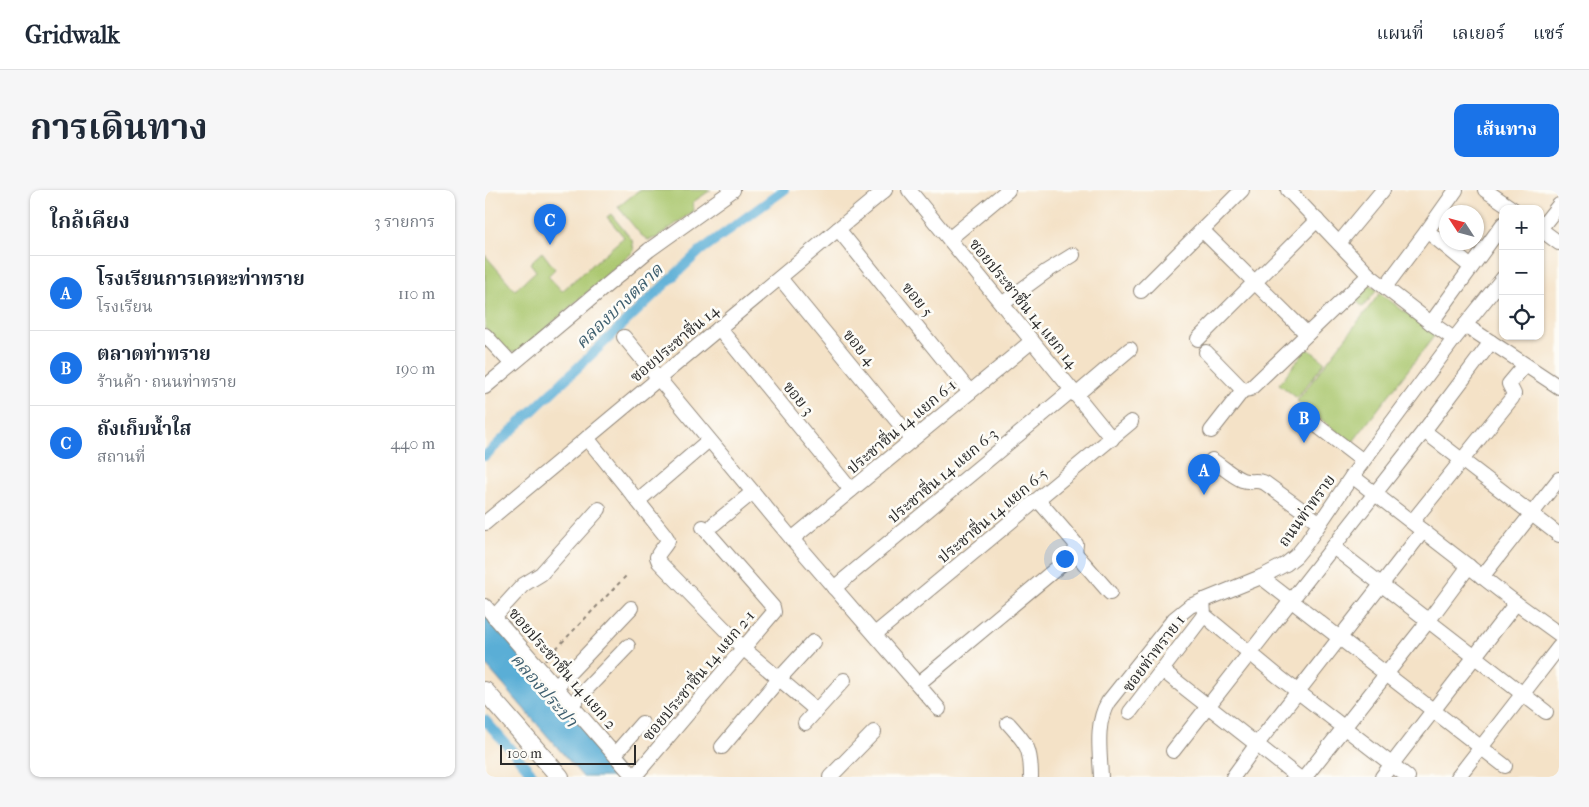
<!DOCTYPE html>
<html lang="th">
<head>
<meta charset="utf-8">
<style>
  body { margin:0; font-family:"IM FELL French Canon","Noto Serif Thai",serif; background:#f6f6f7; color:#1f2937 }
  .controls { position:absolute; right:15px; top:15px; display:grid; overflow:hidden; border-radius:10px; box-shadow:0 1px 4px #0004 }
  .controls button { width:45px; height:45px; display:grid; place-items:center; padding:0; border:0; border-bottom:1px solid #e0e1e3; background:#fff; color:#1f2937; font:25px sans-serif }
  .compass { position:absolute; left:954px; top:15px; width:45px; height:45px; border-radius:50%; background:#fff; box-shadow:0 1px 4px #0004; rotate:306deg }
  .scale { position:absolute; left:15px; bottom:12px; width:136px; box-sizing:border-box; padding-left:5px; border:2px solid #2b2b2b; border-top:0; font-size:14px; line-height:18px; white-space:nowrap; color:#2b2b2b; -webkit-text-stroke:4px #fdfcf7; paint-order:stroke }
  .you { position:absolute; left:579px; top:368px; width:18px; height:18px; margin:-12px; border:4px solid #fff; border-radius:50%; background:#1a73e8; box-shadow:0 0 0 8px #1a73e833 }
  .badge { display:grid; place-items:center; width:32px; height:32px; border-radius:50%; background:#1a73e8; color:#fff; font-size:16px; font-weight:700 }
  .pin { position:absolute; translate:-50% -41px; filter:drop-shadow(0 1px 2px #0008) }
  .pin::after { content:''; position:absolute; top:26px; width:18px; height:15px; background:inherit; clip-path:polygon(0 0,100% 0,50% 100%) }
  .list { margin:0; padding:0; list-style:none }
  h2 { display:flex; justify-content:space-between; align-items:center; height:65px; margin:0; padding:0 20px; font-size:21px }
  h2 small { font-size:16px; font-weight:400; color:#747a83 }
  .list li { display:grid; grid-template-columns:32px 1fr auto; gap:15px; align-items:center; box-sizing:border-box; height:75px; padding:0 20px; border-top:1px solid #e0e1e3 }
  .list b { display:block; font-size:19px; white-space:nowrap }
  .list p { margin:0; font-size:16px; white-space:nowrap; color:#747a83 }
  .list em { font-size:16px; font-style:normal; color:#747a83 }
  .icon { flex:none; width:28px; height:28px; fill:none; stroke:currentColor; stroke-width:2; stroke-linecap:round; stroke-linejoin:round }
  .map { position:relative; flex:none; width:1074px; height:587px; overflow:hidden; border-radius:10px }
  header { display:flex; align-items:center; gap:30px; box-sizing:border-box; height:70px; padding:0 25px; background:#fff; border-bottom:1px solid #e0e1e3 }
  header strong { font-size:24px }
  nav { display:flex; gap:28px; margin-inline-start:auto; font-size:18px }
  .intro { display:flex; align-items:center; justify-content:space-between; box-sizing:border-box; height:120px; padding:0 30px }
  h1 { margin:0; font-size:35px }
  .button { padding:12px 22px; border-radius:10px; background:#1a73e8; color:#fff; font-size:18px; font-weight:700 }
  main { display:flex; gap:30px; padding:0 30px }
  aside { flex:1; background:#fff; border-radius:10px; box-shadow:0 1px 4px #0004 }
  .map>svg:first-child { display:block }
</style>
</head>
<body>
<header>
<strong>Gridwalk</strong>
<nav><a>แผนที่</a><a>เลเยอร์</a><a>แชร์</a></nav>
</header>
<div class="intro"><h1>การเดินทาง</h1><a class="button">เส้นทาง</a></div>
<main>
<aside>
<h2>ใกล้เคียง<small>3 รายการ</small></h2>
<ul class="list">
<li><span class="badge">A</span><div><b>โรงเรียนการเคหะท่าทราย</b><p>โรงเรียน</p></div><em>110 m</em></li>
<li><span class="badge">B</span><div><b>ตลาดท่าทราย</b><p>ร้านค้า · ถนนท่าทราย</p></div><em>190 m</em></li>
<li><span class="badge">C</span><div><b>ถังเก็บน้ำใส</b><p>สถานที่</p></div><em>440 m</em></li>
</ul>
</aside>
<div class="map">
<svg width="1074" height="587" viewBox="0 0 1074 587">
  <rect width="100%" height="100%" fill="#fdfcf7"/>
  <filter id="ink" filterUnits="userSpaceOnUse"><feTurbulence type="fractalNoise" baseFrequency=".02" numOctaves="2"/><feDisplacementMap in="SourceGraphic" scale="10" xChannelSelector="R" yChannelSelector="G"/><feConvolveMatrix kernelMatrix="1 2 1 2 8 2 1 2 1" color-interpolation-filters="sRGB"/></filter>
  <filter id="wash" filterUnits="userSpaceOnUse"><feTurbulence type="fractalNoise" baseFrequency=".0096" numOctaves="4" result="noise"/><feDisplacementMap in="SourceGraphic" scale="20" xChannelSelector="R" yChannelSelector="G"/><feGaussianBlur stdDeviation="1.12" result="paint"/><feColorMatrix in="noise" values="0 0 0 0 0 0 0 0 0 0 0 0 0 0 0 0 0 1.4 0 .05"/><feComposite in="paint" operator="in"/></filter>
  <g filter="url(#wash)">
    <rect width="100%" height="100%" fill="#f4e2c7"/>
    <!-- green -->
    <g fill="#a9c66c" stroke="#6a784c">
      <path d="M154,0H226L208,12L209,21L171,48L163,50L156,45L133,17Z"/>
      <path d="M126,24L147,50L149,61L34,162H25L14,154L0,138V65L30,100L51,81L45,73L57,62L70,79L63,86L77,101L139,47L122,27Z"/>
      <path d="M882,92L892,100L878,117L869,109Z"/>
      <path d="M895,103L950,145L867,253L812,211Z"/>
      <path d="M822,158L840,172L812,208L794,194Z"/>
    </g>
    <!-- water -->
    <path fill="#5aaed6" stroke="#426c80" d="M0,424L142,587H98L0,474Z"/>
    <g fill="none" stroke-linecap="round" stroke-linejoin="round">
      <!-- canal -->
      <g stroke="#5aaed6" stroke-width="10">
        <path d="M0,266L215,61L299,0"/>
        <path d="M0,530L50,587"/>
      </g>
    </g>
  </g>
  <g filter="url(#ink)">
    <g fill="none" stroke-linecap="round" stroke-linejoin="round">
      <!-- minor casing -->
      <g stroke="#908679" stroke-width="16">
        <g id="minor">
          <path d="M424,0L627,249"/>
          <path d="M803,0L884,85L946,133L969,149"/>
          <path d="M1000,0L1028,19"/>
          <path d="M353,39L485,202"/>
          <path d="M1055,39L1074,15"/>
          <path d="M1055,39L1074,53"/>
          <path d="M717,40L822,144"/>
          <path d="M942,41L986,77"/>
          <path d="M464,49L523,0"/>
          <path d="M854,53L898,0"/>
          <path d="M295,88L427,249"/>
          <path d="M900,97L942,41L971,0"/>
          <path d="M656,101L757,0"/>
          <path d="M517,114L562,81L588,65"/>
          <path d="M946,133L1018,34"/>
          <path d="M980,135L1074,197"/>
          <path d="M234,138L366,300"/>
          <path d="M0,145L26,173"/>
          <path d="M139,147L307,349L454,519"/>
          <path d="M713,149L832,30"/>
          <path d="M721,162L758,200L765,199L884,85"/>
          <path d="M0,197L164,60L248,0"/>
          <path d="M591,205L645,159"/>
          <path d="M822,228L878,271"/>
          <path d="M726,241L758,200"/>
          <path d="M939,241L1074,345"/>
          <path d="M102,248L180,345L183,350C180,357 174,361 172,367L174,372L259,459L331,520"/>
          <path d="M727,270C737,276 747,286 757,290C765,293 773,289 780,293L835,333"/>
          <path d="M867,286L1031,413L1074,444"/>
          <path d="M153,311L224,250"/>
          <path d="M927,332L1027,208L1029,204L1024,194L1040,175"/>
          <path d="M0,333L400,0"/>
          <path d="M229,334L268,302"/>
          <path d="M307,349L547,151"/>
          <path d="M848,357L1061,522"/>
          <path d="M590,363L625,403"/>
          <path d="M776,387L1020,576"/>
          <path d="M997,387L1074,289"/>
          <path d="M349,398L587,200"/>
          <path d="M718,410L719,425L794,487L923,587"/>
          <path d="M0,416L149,587"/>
          <path d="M9,427L38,395L56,384L114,319"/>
          <path d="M390,444L646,232"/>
          <path d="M677,480L813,587"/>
          <path d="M433,494L590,363L591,354L553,310"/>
          <path d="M71,497L146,418"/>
          <path d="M86,515L143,456"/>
          <path d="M645,522L719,425"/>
          <path d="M320,533L359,490"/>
          <path d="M523,533C542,554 546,558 546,587"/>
          <path d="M237,557L294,489L328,452"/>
          <path d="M688,561L939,241L1006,152"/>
          <path d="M130,564L157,533"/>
          <path d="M149,587L289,422L288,417L218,337"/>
          <path d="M345,587L389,542"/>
          <path d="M616,587C615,562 610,534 623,512L689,429L705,416L776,387L801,374L811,366L820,355L867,286L969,149L1018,88"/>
          <path d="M748,587L772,554L938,341"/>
          <path d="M820,587L944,430L984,376"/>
          <path d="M897,587L1031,413"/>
          <path d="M973,587L1074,457"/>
        </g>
      </g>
      <!-- major casing -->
      <g stroke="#908679" stroke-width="20">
        <path id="major" d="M0,501L75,587"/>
      </g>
      <!-- path -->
      <path stroke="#908679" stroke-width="2" stroke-dasharray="4 4" stroke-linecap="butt" d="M60,470L142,385"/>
      <!-- minor -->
      <use href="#minor" stroke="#fff" stroke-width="14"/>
      <!-- major -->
      <use href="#major" stroke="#fff" stroke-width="18"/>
    </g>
  </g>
  <g text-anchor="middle" stroke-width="5" stroke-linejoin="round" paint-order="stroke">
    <!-- street labels -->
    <g font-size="16" fill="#2b2b2b" stroke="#fdfcf7">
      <text transform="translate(433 109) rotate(51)" y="6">ฃอย 5</text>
      <text transform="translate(539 113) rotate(51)" y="6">ซอยประชาชื่น 14 แยก 14</text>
      <text transform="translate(189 153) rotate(-40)" y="6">ซอยประชาชื่น 14</text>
      <text transform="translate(375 157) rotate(51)" y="6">ขอย 4</text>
      <text transform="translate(314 208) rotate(51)" y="6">ขอย 3</text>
      <text transform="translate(416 236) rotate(-40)" y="6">ประชาชื่น 14 แยก 6-1</text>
      <text transform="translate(457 285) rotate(-40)" y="6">ประชาชื่น 14 แยก 6-3</text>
      <text transform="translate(821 320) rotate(-54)" y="6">ถนนท่าทราย</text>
      <text transform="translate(507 325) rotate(-40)" y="6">ประชาชื่น 14 แยก 6-5</text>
      <text transform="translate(668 463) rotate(-53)" y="6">ซอยท่าทราย 1</text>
      <text transform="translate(78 478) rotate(49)" y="6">ซอยประชาชื่น 14 แยก 2</text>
      <text transform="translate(213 485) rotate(-50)" y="6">ซอยประชาชื่น 14 แยก 2-1</text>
    </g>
    <!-- water labels -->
    <g font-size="18" font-style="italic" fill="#3e5f6f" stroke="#fdfcf7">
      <text transform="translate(134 116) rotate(-44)" y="6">คลองบางตลาด</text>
      <text transform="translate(59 500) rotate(49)" y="6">คลองประปา</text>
    </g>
  </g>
</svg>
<div class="controls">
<button>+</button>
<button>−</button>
<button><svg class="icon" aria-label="locate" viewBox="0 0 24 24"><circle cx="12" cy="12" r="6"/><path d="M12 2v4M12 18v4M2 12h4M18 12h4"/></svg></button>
</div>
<svg class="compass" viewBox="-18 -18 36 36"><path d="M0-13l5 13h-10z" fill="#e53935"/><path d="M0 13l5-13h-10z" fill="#747a83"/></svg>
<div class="scale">100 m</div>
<div class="you"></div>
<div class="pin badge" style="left:719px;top:305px">A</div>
<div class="pin badge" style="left:819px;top:253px">B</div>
<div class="pin badge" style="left:65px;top:55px">C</div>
</div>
</main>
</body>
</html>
